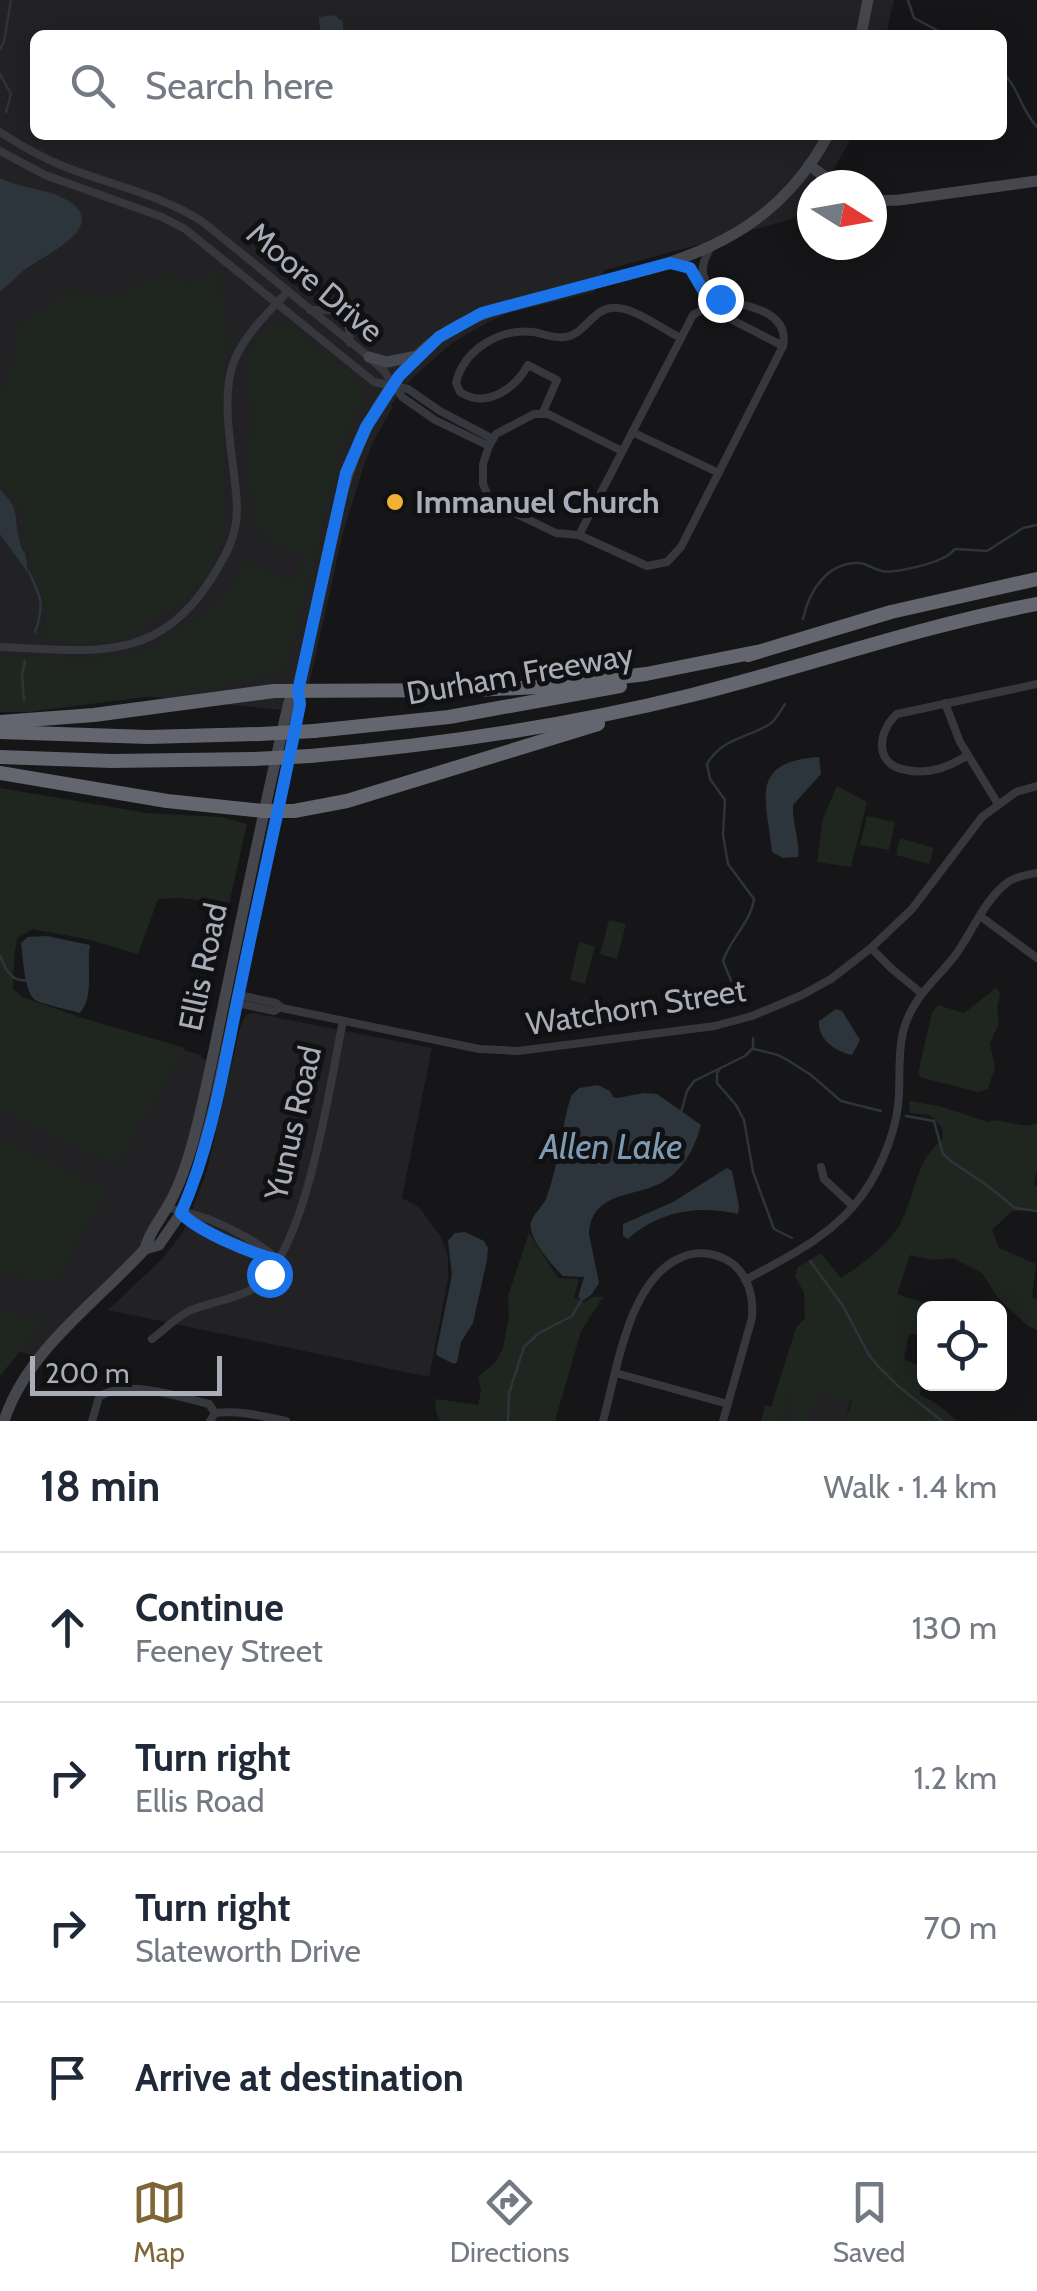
<!DOCTYPE html>
<html lang="en">
<head>
<meta charset="utf-8">
<style>
  body { margin:0; font-family:Cabin,sans-serif; background:#f6f6f7; color:#1f2937 }
  .controls { position:absolute; right:30px; bottom:30px; display:grid; overflow:hidden; border-radius:15px; box-shadow:0 5px 25px #0003 }
  .controls button { width:90px; height:90px; display:grid; place-items:center; padding:0; border:0; border-bottom:2px solid #e0e1e3; background:#fff; color:#1f2937; font:50px sans-serif }
  .compass { position:absolute; left:797px; top:170px; width:90px; height:90px; border-radius:50%; background:#fff; box-shadow:0 5px 25px #0003; rotate:101deg }
  .scale { position:absolute; left:30px; bottom:25px; width:192px; box-sizing:border-box; padding-left:10px; border:5px solid #a8adb8; border-top:0; font-size:28px; line-height:35px; white-space:nowrap; color:#a8adb8; -webkit-text-stroke:8px #111113; paint-order:stroke }
  .stop { position:absolute; width:30px; height:30px; margin:-22px; border:8px solid #1a73e8; border-radius:50%; background:#fff }
  .stop.end { background:#1a73e8; border-color:#fff; box-shadow:0 2px 10px #0008 }
  .list { margin:0; padding:0; list-style:none }
  h2 { display:flex; justify-content:space-between; align-items:center; height:130px; margin:0; padding:0 40px; font-size:42px }
  h2 small { font-size:32px; font-weight:400; color:#747a83 }
  .list li { display:grid; grid-template-columns:65px 1fr auto; gap:30px; align-items:center; box-sizing:border-box; height:150px; padding:0 40px; border-top:2px solid #e0e1e3 }
  .list b { display:block; font-size:38px; white-space:nowrap }
  .list p { margin:0; font-size:32px; white-space:nowrap; color:#747a83 }
  .list em { font-size:32px; font-style:normal; color:#747a83 }
  .icon { flex:none; width:55px; height:55px; fill:none; stroke:currentColor; stroke-width:2; stroke-linecap:round; stroke-linejoin:round }
  .map { position:relative; flex:none; width:1037px; height:1421px; overflow:hidden }
  .search { position:absolute; background:#fff; box-shadow:0 5px 25px #0003; left:30px; right:30px; top:30px; height:110px; display:flex; align-items:center; gap:25px; box-sizing:border-box; padding:0 35px; border-radius:15px; color:#747a83; font-size:38px }
  .sheet { height:730px; background:#fff }
  nav { display:flex; justify-content:space-around; align-items:center; box-sizing:border-box; height:140px; border-top:2px solid #e0e1e3; background:#fff; font-size:28px; color:#747a83 }
  nav a { display:grid; justify-items:center; gap:5px }
  nav .on { color:#7e6636 }
  .map>svg:first-child { display:block }
</style>
</head>
<body>
<div class="map">
<svg width="1037" height="1421" viewBox="0 0 1037 1421">
  <rect width="100%" height="100%" fill="#161618"/>
  <!-- built -->
  <g fill="#222225">
    <path d="M0,0H894L886,35H35V135H853L825,185H812V200L793,219L605,270L594,292L509,313L490,321L452,343L410,380L391,405L393,407L373,442L364,465L343,533L303,712L0,682Z"/>
    <path d="M0,994L201,1055V1058L208,1060L194,1122L178,1178L150,1238L39,1356L0,1348Z"/>
    <path d="M253,1013L432,1048L402,1198L419,1207L441,1237L448,1256V1279L429,1377L108,1310L162,1259L183,1232L206,1174L240,1028L246,1015Z"/>
    <path d="M789,1386L851,1399L845,1421H779Z"/>
  </g>
  <!-- green -->
  <g fill="#1e261f">
    <path d="M217,269L221,277L220,291L229,337L222,379L225,457L222,539L209,572L171,610L152,617L136,635L107,643L43,641L47,611L29,560L21,505L0,484V396L13,362L17,330L30,318L71,290L103,295L123,293L143,281L170,274L189,284Z"/>
    <path d="M279,322L289,326L352,374L365,394L345,436L330,488L314,563L284,669L215,688L28,712H0V656L92,660L146,651L217,605L235,583L244,561L291,582L299,573L302,557L262,534L254,516L248,465L252,424L249,350L263,334Z"/>
    <path d="M837,786L867,802L851,867L817,862L823,818Z"/>
    <path d="M0,788L147,813L221,817L247,824L229,904L180,898L158,899L138,954L90,940L33,929L17,938L14,959L13,989L22,997L79,1017L185,1048L123,1153L113,1164L0,1109Z"/>
    <path d="M867,816L895,822L889,850L860,845Z"/>
    <path d="M900,838L934,848L929,864L896,855Z"/>
    <path d="M609,920L626,924L617,959L600,954Z"/>
    <path d="M579,942L595,946L585,984L570,980Z"/>
    <path d="M996,988L1000,993L997,1008L999,1023L990,1044L995,1067L988,1089L978,1092L923,1078L918,1074L932,1012L938,1005L964,1013Z"/>
    <path d="M909,1101L939,1106L988,1122C1004,1116 1021,1131 1037,1123V1169L1034,1185L1037,1187V1209L1012,1211L992,1230L999,1248L1036,1264L1032,1297L1037,1300V1330L1028,1326L998,1298L982,1273L953,1258L932,1260L910,1255L897,1294L940,1308H924V1334H909L904,1359L924,1368L920,1395L937,1404L957,1421H845L852,1401L817,1394L808,1421H789L795,1392L791,1391L782,1421H761L765,1405L771,1407L796,1328L805,1318L804,1293L795,1276L798,1267L821,1253L841,1278C863,1264 886,1247 900,1224C915,1197 916,1159 942,1140L943,1129L930,1115L910,1113Z"/>
    <path d="M0,1137L106,1189L58,1276L42,1281L0,1273Z"/>
    <path d="M529,1233L558,1278L579,1279L574,1297L584,1302L592,1297H603L581,1331L555,1421H440L435,1409L436,1399L478,1405L481,1391L478,1377L496,1362L503,1348L509,1315L508,1296Z"/>
    <path d="M0,1311L44,1321L0,1376Z"/>
  </g>
  <!-- water -->
  <g fill="#2c353c">
    <path d="M334,15L343,22V31L351,29V35H318L320,30L319,17Z"/>
    <path d="M0,178C19,188 45,188 65,199C114,226 43,255 23,271C15,278 9,285 0,291Z"/>
    <path d="M0,490C19,507 14,513 18,534C19,540 21,545 22,550L25,552L28,573L0,534Z"/>
    <path d="M819,757L821,774L793,805C792,824 800,839 798,857L783,858L772,852C767,800 747,762 819,757Z"/>
    <path d="M47,936L90,945C86,967 95,995 80,1013C71,1010 39,1004 34,999C24,990 23,956 21,943L28,937Z"/>
    <path d="M836,1009L842,1011L860,1040L852,1055C835,1052 817,1038 819,1021Z"/>
    <path d="M598,1085L610,1091L613,1097L617,1098L644,1093L657,1094L701,1125C694,1149 684,1170 661,1183C632,1198 592,1191 589,1234L599,1283L591,1295L584,1300L578,1297L584,1277L563,1276C552,1265 535,1246 531,1230C528,1216 543,1209 547,1196C559,1164 561,1129 571,1096L579,1088Z"/>
    <path d="M727,1168L732,1171L739,1206L738,1214C697,1205 660,1211 628,1239L623,1236V1224L673,1202Z"/>
    <path d="M465,1232L484,1241L488,1248L487,1260L473,1323L461,1342L457,1362L454,1364L438,1356L436,1353L452,1275L448,1241L455,1233Z"/>
  </g>
  <g fill="none" stroke-linecap="round" stroke-linejoin="round">
    <!-- stream -->
    <g stroke="#2c353c" stroke-width="2.5">
      <path d="M908,0L914,18L946,35"/>
      <path d="M0,49L4,42L11,0"/>
      <path d="M1002,72C1018,86 1021,110 1037,127"/>
      <path d="M0,74L11,94L6,112"/>
      <path d="M29,572C41,597 45,605 35,632"/>
      <path d="M803,619C809,591 827,562 859,563C868,564 873,569 882,571C893,574 932,564 943,558C946,557 953,551 955,549L987,551L1023,528L1037,525"/>
      <path d="M24,700L22,674L25,661"/>
      <path d="M0,955C5,970 12,983 29,980"/>
      <path d="M738,1005L735,990L723,961C730,939 751,922 754,899L728,864L723,835L725,800L710,779L707,764C721,739 747,738 770,724C777,719 780,711 785,704"/>
      <path d="M753,1038V1047"/>
      <path d="M754,1049L778,1055L789,1061L811,1075L841,1101L881,1111"/>
      <path d="M720,1069L717,1073V1083L736,1105L744,1120L753,1172L774,1229L792,1238"/>
      <path d="M681,1113L687,1091L694,1081L745,1056L753,1048"/>
      <path d="M906,1116L934,1121L943,1154L951,1161L988,1186L1015,1208L1037,1211"/>
      <path d="M810,1261L843,1306L869,1355L878,1366L898,1386L942,1421"/>
      <path d="M508,1421L509,1393L524,1347L539,1333L572,1316L583,1297"/>
    </g>
    <!-- street -->
    <g stroke="#37383d" stroke-width="8">
      <path d="M0,132C20,145 41,157 63,166C110,185 160,194 203,222L369,357L384,371L402,397L435,420L489,446"/>
      <path d="M0,151L45,175L162,217L185,229L374,382L408,389L440,411L493,439"/>
      <path d="M710,249C698,268 701,283 720,295"/>
      <path d="M310,310C342,310 349,307 350,343"/>
      <path d="M543,412L557,380L528,365C515,389 486,409 460,392L456,383C464,349 500,328 534,332C544,334 555,339 565,337C587,334 593,305 618,308C636,309 664,330 681,338"/>
      <path d="M632,432L719,473"/>
      <path d="M622,451L548,414H534L496,434L489,446L483,464V484L488,496L498,505L556,533L579,535L647,566L667,562L681,547L783,346C791,305 734,306 708,295L701,288L690,268L670,263"/>
      <path d="M579,535L693,315L702,310L715,311L783,346"/>
      <path d="M0,647C88,650 156,666 211,579C225,557 237,537 237,509C236,465 219,406 233,364C243,336 268,313 288,291"/>
      <path d="M945,703L960,742L998,804"/>
      <path d="M968,755C949,767 929,775 906,770C874,765 877,732 897,714L1037,684"/>
      <path d="M980,916L1037,958"/>
      <path d="M871,948L892,969L921,993"/>
      <path d="M239,995L276,1003L282,1008L479,1049L518,1051L715,1026L752,1016L802,995L831,979L871,948L912,909L982,817L1016,792L1037,786"/>
      <path d="M237,1003L274,1011L279,1008"/>
      <path d="M821,1167L824,1179L853,1206"/>
      <path d="M168,1207C178,1212 188,1212 199,1216C218,1221 265,1245 277,1260"/>
      <path d="M181,1213L195,1226L275,1259"/>
      <path d="M745,1280C788,1257 834,1235 863,1194C882,1167 898,1127 899,1094C900,1073 898,1053 903,1032C911,999 934,982 954,957C972,933 983,901 1008,882C1017,876 1027,875 1037,873"/>
      <path d="M152,1339C164,1330 175,1318 189,1311C209,1302 235,1300 254,1288C307,1254 330,1082 343,1021"/>
      <path d="M616,1373L728,1404"/>
      <path d="M92,1421L99,1397C127,1378 177,1397 209,1404L215,1413"/>
      <path d="M210,1421L215,1413C239,1410 262,1416 286,1421"/>
      <path d="M603,1421C617,1371 628,1281 680,1258C694,1251 711,1252 725,1259C747,1270 754,1295 752,1318L723,1421"/>
    </g>
    <!-- secondary -->
    <g stroke="#45474d" stroke-width="11">
      <path d="M861,35L868,0"/>
      <path d="M809,165L836,185"/>
      <path d="M872,201L899,200L1037,181"/>
      <path d="M369,357L387,362L417,356"/>
      <path d="M145,1249L159,1245L181,1213L197,1172L214,1107L300,705L298,691C307,649 316,607 325,565C339,500 351,444 390,388C433,326 479,312 549,295C664,265 766,251 828,135"/>
      <path d="M4,1421C27,1350 96,1303 145,1249C149,1233 158,1223 166,1209C178,1190 186,1166 192,1145C205,1098 214,1050 224,1002C245,902 265,802 289,702L298,691"/>
    </g>
    <!-- highway -->
    <g stroke="#63666e" stroke-width="14">
      <path d="M748,655L891,612L1037,579"/>
      <path d="M0,722L94,715L274,691L474,690L540,687L646,674L756,652"/>
      <path d="M314,731L449,717L620,686"/>
      <path d="M0,732L148,737L260,734"/>
      <path d="M310,756C439,745 567,726 692,695C808,666 920,626 1037,604"/>
      <path d="M0,757L112,761L253,759"/>
      <path d="M0,773L167,801L263,811H294L347,801L598,724"/>
    </g>
    <!-- highway-bridge -->
    <g stroke="#63666e" stroke-width="14">
      <path d="M260,734L314,731"/>
      <path d="M253,759L310,756"/>
    </g>
  </g>
  <g fill="none" stroke-linecap="round" stroke-linejoin="round">
    <!-- route -->
    <path stroke="#1a73e8" stroke-width="12" d="M269,1274L277,1260C251,1253 199,1232 181,1213C213,1141 225,1059 241,983C260,890 282,797 300,704L298,691L346,473L366,427L399,376L439,337L482,313L670,263L690,268L704,292L720,299"/>
  </g>
  <!-- markers -->
  <circle fill="#f2b134" stroke="#111113" stroke-width="4" cx="395" cy="502" r="10"/>
  <g text-anchor="middle" stroke-width="10" stroke-linejoin="round" paint-order="stroke">
    <!-- street labels -->
    <g font-size="32" fill="#a8adb8" stroke="#111113">
      <text transform="translate(315 282) rotate(40)" y="11">Moore Drive</text>
      <text transform="translate(520 674) rotate(-10)" y="11">Durham Freeway</text>
      <text transform="translate(203 967) rotate(-78)" y="11">Ellis Road</text>
      <text transform="translate(636 1007) rotate(-9)" y="11">Watchorn Street</text>
      <text transform="translate(293 1123) rotate(-77)" y="11">Yunus Road</text>
    </g>
    <!-- poi labels -->
    <g font-size="32" font-weight="bold" fill="#a8adb8" stroke="#111113" text-anchor="start">
      <text x="415" y="513">Immanuel Church</text>
    </g>
    <!-- water labels -->
    <g font-size="35" font-style="italic" fill="#7f9bb3" stroke="#111113">
      <text x="611" y="1159">Allen Lake</text>
    </g>
  </g>
</svg>
<div class="controls">
<button><svg class="icon" aria-label="locate" viewBox="0 0 24 24"><circle cx="12" cy="12" r="6"/><path d="M12 2v4M12 18v4M2 12h4M18 12h4"/></svg></button>
</div>
<svg class="compass" viewBox="-18 -18 36 36"><path d="M0-13l5 13h-10z" fill="#e53935"/><path d="M0 13l5-13h-10z" fill="#747a83"/></svg>
<div class="scale">200 m</div>
<div class="stop" style="left:269px;top:1274px"></div>
<div class="stop end" style="left:720px;top:299px"></div>
<div class="search"><svg class="icon" aria-label="search" viewBox="0 0 24 24"><circle cx="10" cy="10" r="6"/><path d="M15 15l6 6"/></svg>Search here</div>
</div>
<section class="sheet">
<h2>18 min<small>Walk · 1.4 km</small></h2>
<ul class="list">
<li><svg class="icon" aria-label="ahead" viewBox="0 0 24 24"><path d="M12 20V5M6 11l6-6 6 6"/></svg><div><b>Continue</b><p>Feeney Street</p></div><em>130 m</em></li>
<li><svg class="icon" aria-label="right" viewBox="0 0 24 24"><path d="M7 20v-9h11M14 6l5 5-5 5"/></svg><div><b>Turn right</b><p>Ellis Road</p></div><em>1.2 km</em></li>
<li><svg class="icon" aria-label="right" viewBox="0 0 24 24"><path d="M7 20v-9h11M14 6l5 5-5 5"/></svg><div><b>Turn right</b><p>Slateworth Drive</p></div><em>70 m</em></li>
<li><svg class="icon" aria-label="arrive" viewBox="0 0 24 24"><path d="M6 21V4h12l-3 4 3 4H6"/></svg><div><b>Arrive at destination</b></div></li>
</ul>
</section>
<nav>
<a class="on"><svg class="icon" aria-label="map" viewBox="0 0 24 24"><path d="M3 6l6-2 6 2 6-2v14l-6 2-6-2-6 2zM9 4v14M15 6v14"/></svg>Map</a>
<a><svg class="icon" aria-label="directions" viewBox="0 0 24 24"><path d="M12 3l9 9-9 9-9-9zM9 14v-3h6M13 9l2 2-2 2"/></svg>Directions</a>
<a><svg class="icon" aria-label="saved" viewBox="0 0 24 24"><path d="M7 4h10v16l-5-4-5 4z"/></svg>Saved</a>
</nav>
</body>
</html>
